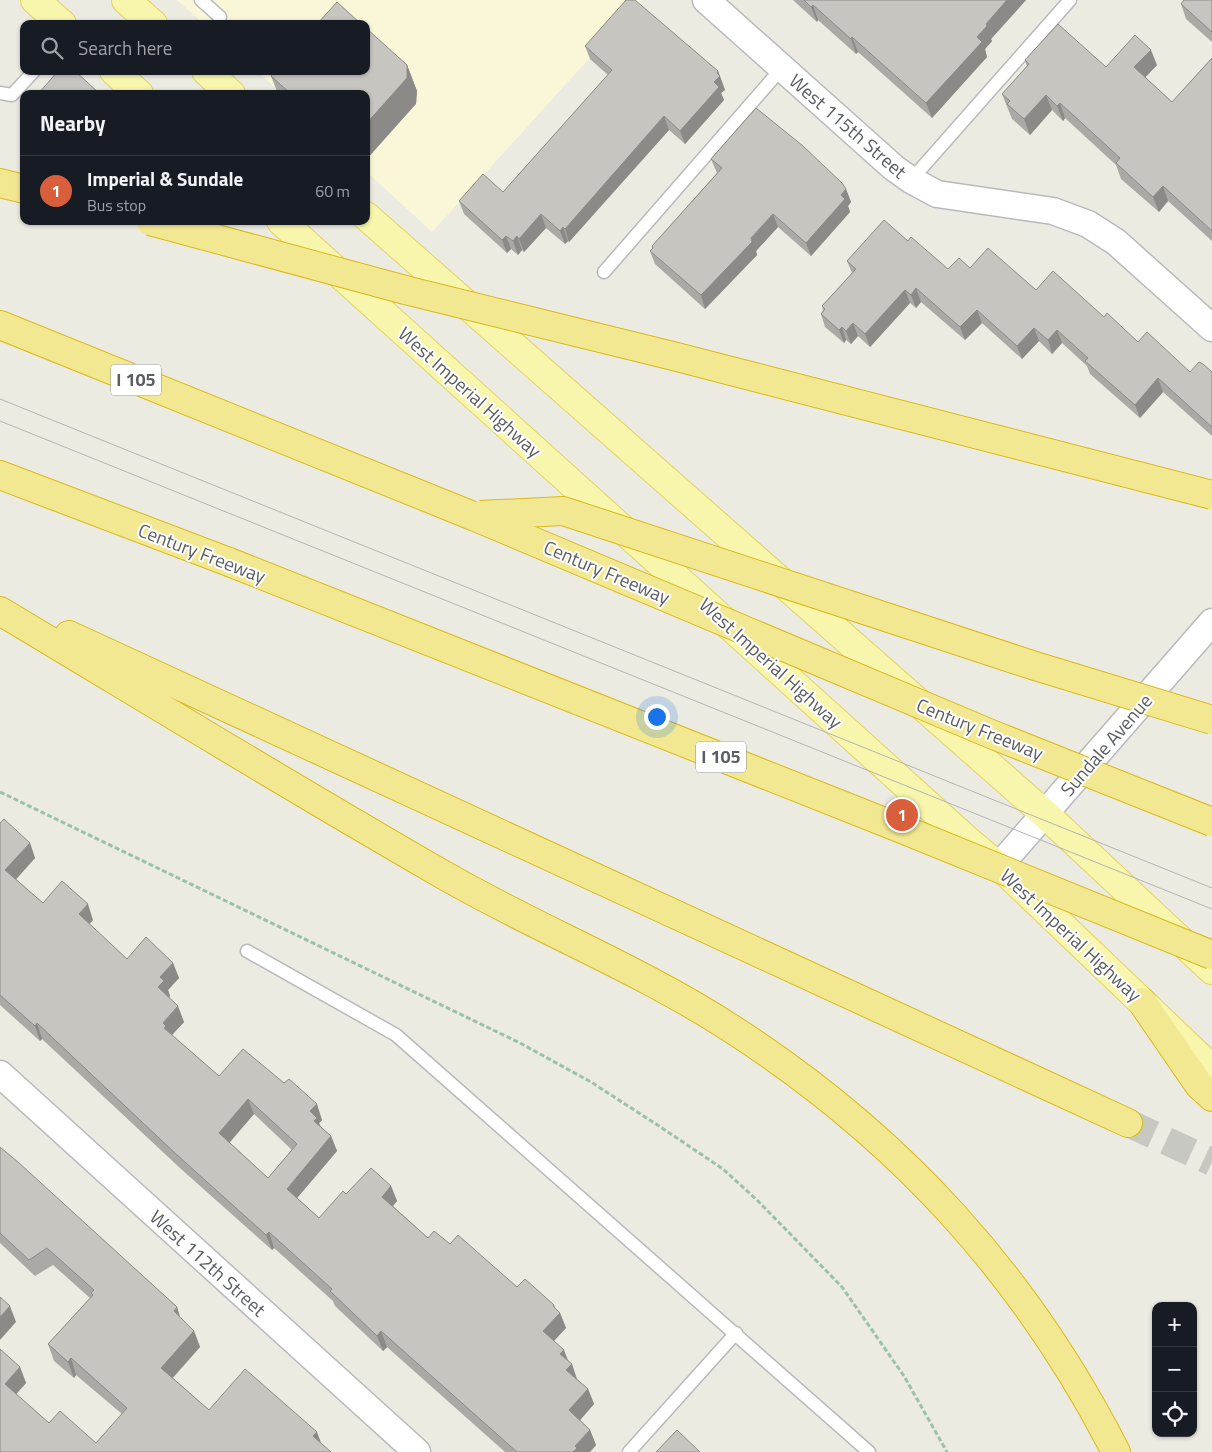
<!DOCTYPE html>
<html lang="en">
<head>
<meta charset="utf-8">
<style>
  body { margin:0; font-family:"Titillium Web",sans-serif; background:#242831; color:#f1f3f6 }
  .controls { position:absolute; right:15px; bottom:15px; display:grid; overflow:hidden; border-radius:10px; box-shadow:0 1px 4px #0004 }
  .controls button { width:45px; height:45px; display:grid; place-items:center; padding:0; border:0; border-bottom:1px solid #363941; background:#171b24; color:#f1f3f6; font:25px sans-serif }
  .you { position:absolute; left:656px; top:716px; width:18px; height:18px; margin:-12px; border:4px solid #fff; border-radius:50%; background:#1a73e8; box-shadow:0 0 0 8px #1a73e833 }
  .badge { display:grid; place-items:center; width:32px; height:32px; border-radius:50%; background:#d95e3b; color:#fff; font-size:16px; font-weight:700 }
  .pin { position:absolute; translate:-50% -50%; border:2px solid #fff; box-shadow:0 1px 5px #0006 }
  .list { margin:0; padding:0; list-style:none }
  h2 { display:flex; justify-content:space-between; align-items:center; height:65px; margin:0; padding:0 20px; font-size:21px }
  h2 small { font-size:16px; font-weight:400; color:#9ea1a6 }
  .list li { display:grid; grid-template-columns:32px 1fr auto; gap:15px; align-items:center; box-sizing:border-box; height:70px; padding:0 20px; border-top:1px solid #363941 }
  .list b { display:block; font-size:19px; white-space:nowrap }
  .list p { margin:0; font-size:16px; white-space:nowrap; color:#9ea1a6 }
  .list em { font-size:16px; font-style:normal; color:#9ea1a6 }
  .icon { flex:none; width:28px; height:28px; fill:none; stroke:currentColor; stroke-width:2; stroke-linecap:round; stroke-linejoin:round }
  .map { position:relative; flex:none; width:1212px; height:1452px; overflow:hidden }
  .search { position:absolute; background:#171b24; box-shadow:0 1px 4px #0004; left:20px; top:20px; width:350px; height:55px; display:flex; align-items:center; gap:12px; box-sizing:border-box; padding:0 18px; border-radius:10px; color:#9ea1a6; font-size:19px }
  .panel { position:absolute; background:#171b24; box-shadow:0 1px 4px #0004; left:20px; top:90px; width:350px; height:135px; border-radius:10px }
  .map>svg:first-child { display:block }
</style>
</head>
<body>
<div class="map">
<svg width="1212" height="1452" viewBox="0 0 1212 1452">
  <rect width="100%" height="100%" fill="#ecebe2"/>
  <!-- commercial -->
  <path fill="#faf7d9" d="M177,0H642L432,232L366,171V94H282L257,71H366V24H204Z"/>
  <g fill="none" stroke-linecap="round" stroke-linejoin="round">
    <!-- highway-tunnel -->
    <path stroke="#c8c8c2" stroke-width="28" stroke-dasharray="28 14" stroke-linecap="butt" d="M1128,1123L1212,1162"/>
    <!-- lane casing -->
    <g stroke="#b7b9bd" stroke-width="15">
      <g id="lane">
        <path d="M201,0L220,17"/>
        <path d="M0,93L12,95L34,71"/>
        <path d="M911,180L1070,0"/>
        <path d="M604,272L782,68"/>
        <path d="M247,951L396,1035L869,1452"/>
        <path d="M629,1452L736,1333"/>
      </g>
    </g>
    <!-- street casing -->
    <g stroke="#b7b9bd" stroke-width="29">
      <g id="street">
        <path d="M706,0L894,168L911,180L937,194L1053,211L1088,224L1116,242L1212,328"/>
        <path d="M999,866L1212,622"/>
        <path d="M0,1074L417,1452"/>
      </g>
    </g>
    <!-- primary casing -->
    <g stroke="#e4d263" stroke-width="30">
      <g id="primary">
        <path d="M35,0L62,24"/>
        <path d="M126,0L153,24"/>
        <path d="M114,71L139,94"/>
        <path d="M206,71L231,94"/>
        <path d="M366,216L1046,815L1212,970"/>
        <path d="M281,221L968,841L1009,875L1212,1069"/>
      </g>
    </g>
    <!-- highway casing -->
    <g stroke="#dab914" stroke-width="30">
      <g id="highway">
        <path d="M0,183L24,189"/>
        <path d="M0,325L473,516"/>
        <path d="M0,475L229,562"/>
        <path d="M0,611C147,699 294,789 442,874C537,929 640,969 732,1029C899,1137 1025,1274 1116,1452"/>
        <path d="M69,635L1128,1123"/>
        <path d="M1142,1002L1199,1085L1212,1097"/>
      </g>
    </g>
    <!-- path -->
    <path stroke="#9ac2ab" stroke-width="3" stroke-dasharray="5 2.5" stroke-linecap="butt" d="M0,792L520,1043L591,1082L659,1126L723,1169L757,1200L842,1287L904,1376L947,1452"/>
    <!-- lane -->
    <use href="#lane" stroke="#fff" stroke-width="12"/>
    <!-- street -->
    <use href="#street" stroke="#fff" stroke-width="26"/>
    <!-- primary -->
    <use href="#primary" stroke="#f7f6ac" stroke-width="28"/>
    <!-- highway -->
    <use href="#highway" stroke="#f3e892" stroke-width="28"/>
    <!-- tram -->
    <g stroke="#b3b4b4" stroke-width="1">
      <path d="M0,399L1212,888"/>
      <path d="M0,421L1212,909"/>
    </g>
    <!-- highway-bridge casing -->
    <g stroke="#dab914" stroke-width="30" stroke-linecap="butt">
      <g id="highway-bridge">
        <path d="M150,221L409,291L673,356L1212,495"/>
        <path d="M480,515L563,511L1032,665L1212,720"/>
        <path d="M473,516L991,734L1212,822"/>
        <path d="M229,562L902,829L1212,955"/>
      </g>
    </g>
    <!-- highway-bridge -->
    <use href="#highway-bridge" stroke="#f3e892" stroke-width="28"/>
  </g>
  <!-- wall -->
  <g fill="#aba9a5" fill-rule="evenodd">
    <path d="M793,0H1026L991,39L992,41L985,49L987,57L932,118L858,52L856,54L818,20L817,22L794,1Z"/>
    <path d="M1212,0V42L1186,19L1181,4Z"/>
    <path d="M585,46L718,71L725,90L721,93L724,100L685,144L669,130L569,242L568,241L565,244L546,228L524,252L522,250L518,255L511,249L507,253L464,214L459,201L503,192L608,75L590,59Z"/>
    <path d="M1212,58V241L1168,201L1159,212L1121,179L1116,165L1065,118L1063,121L1052,110L1030,135L1012,119L1002,94L1027,67L1025,60L1106,67L1157,65L1145,77L1172,102Z"/>
    <path d="M407,65L417,91L416,104L366,94H278L271,76Z"/>
    <path d="M24,110V124L20,114Z"/>
    <path d="M711,159L846,189L851,202L848,206L850,212L811,256L778,227L756,251L757,255L705,309L655,264L650,251L652,249V246L717,173Z"/>
    <path d="M908,241L948,269L970,268L1036,290L1104,317L1138,342L1190,372H1212V436L1163,392L1140,418L1090,374L1087,366L1062,343L1052,354L1039,341L1022,359L982,323L965,340L921,302L916,308L910,303L870,347L858,336L851,344L846,340L844,343L825,327L821,314L823,310L822,306L852,273L847,261Z"/>
    <path d="M0,823L30,843L35,858L16,879L43,903L93,920L89,924L127,959L173,963L179,978L168,990L170,996L169,997L184,1022L172,1035L219,1076L322,1120L319,1123L321,1127L331,1136L337,1151L297,1198L319,1218L346,1194L391,1186L397,1201L393,1206L428,1238L450,1244L517,1287L556,1309L560,1313L566,1328L554,1341L564,1350L568,1360L577,1379L588,1389L594,1404L580,1420L590,1430L596,1445L590,1452H505L387,1347L383,1351L335,1306L333,1301L274,1248L272,1250L181,1169L42,1039L40,1041L0,1005ZM254,1114L292,1150L268,1178L229,1142Z"/>
    <path d="M0,1147L177,1307L180,1317L194,1331L200,1347L173,1378L209,1410L317,1432L0,1452L20,1367L26,1383L16,1394L49,1423L96,1443L122,1414L76,1375L74,1378L54,1361L48,1344L90,1298L53,1265L35,1276L0,1243Z"/>
  </g>
  <!-- shaded-wall -->
  <g fill="#8b8a86">
    <path d="M1007,0H1026L991,39L992,41L985,49L987,57L932,118L926,103L986,24Z"/>
    <path d="M813,5L818,20L817,22L811,7Z"/>
    <path d="M852,37L858,52L856,54L851,39Z"/>
    <path d="M1151,50L1157,65L1140,83L1134,67Z"/>
    <path d="M407,65L417,91L416,104L366,160V124Z"/>
    <path d="M718,71L725,90L721,93L724,100L685,144L680,131L714,82L717,73Z"/>
    <path d="M1046,95L1052,110L1030,135L1024,119Z"/>
    <path d="M1060,103L1065,118L1063,121L1057,106Z"/>
    <path d="M664,116L669,130L569,242L565,229Z"/>
    <path d="M1163,186L1168,201L1159,212L1153,197Z"/>
    <path d="M846,189L851,202L848,206L850,212L811,256L806,243L841,195Z"/>
    <path d="M541,214L546,228L524,252L519,239Z"/>
    <path d="M773,214L778,227L756,251L757,255L705,309L701,295Z"/>
    <path d="M563,227L568,241L565,244L560,231Z"/>
    <path d="M506,236L511,249L507,253L502,240Z"/>
    <path d="M517,236L522,250L518,255L513,241Z"/>
    <path d="M916,288L921,302L916,308L911,295Z"/>
    <path d="M905,290L910,303L870,347L865,334Z"/>
    <path d="M977,310L982,323L965,340L960,327Z"/>
    <path d="M853,323L858,336L851,344L846,331Z"/>
    <path d="M842,327L846,340L844,343L839,330Z"/>
    <path d="M1034,328L1039,341L1022,359L1017,346Z"/>
    <path d="M1057,330L1062,343L1052,354L1048,340Z"/>
    <path d="M1158,378L1163,392L1140,418L1135,405Z"/>
    <path d="M30,843L35,858L11,885L5,870Z"/>
    <path d="M88,904L93,920L84,930L79,914Z"/>
    <path d="M173,963L179,978L168,990L170,996L164,1003L158,987L160,977Z"/>
    <path d="M178,1006L184,1022L170,1037L164,1028L163,1023Z"/>
    <path d="M37,1023L42,1039L40,1041L35,1026Z"/>
    <path d="M248,1099L254,1114L225,1148L219,1133Z"/>
    <path d="M317,1104L322,1120L319,1123L323,1133L320,1137L310,1111Z"/>
    <path d="M331,1136L337,1151L292,1204L287,1189Z"/>
    <path d="M391,1186L397,1201L387,1212L382,1197Z"/>
    <path d="M269,1232L274,1248L272,1250L266,1235Z"/>
    <path d="M554,1305L558,1315L560,1313L566,1328L549,1346L543,1331Z"/>
    <path d="M10,1306L16,1322L0,1340V1317Z"/>
    <path d="M177,1307L182,1324L174,1311Z"/>
    <path d="M194,1331L200,1347L167,1384L161,1368Z"/>
    <path d="M381,1331L387,1347L383,1351L377,1336Z"/>
    <path d="M564,1350L569,1365L560,1354Z"/>
    <path d="M71,1358L76,1375L74,1378L68,1362Z"/>
    <path d="M572,1364L577,1379L566,1370Z"/>
    <path d="M20,1367L26,1383L11,1400L5,1384Z"/>
    <path d="M588,1389L594,1404L575,1426L569,1410Z"/>
    <path d="M590,1430L596,1445L590,1452H573L575,1446Z"/>
    <path d="M317,1432L323,1448L313,1436Z"/>
  </g>
  <!-- building -->
  <g fill="#c7c5c0" stroke="#8b8a86" fill-rule="evenodd">
    <path d="M626,0H635L718,71L717,73L720,76L714,82L719,87L680,131L664,116L565,229L563,227L560,231L541,214L519,239L517,236L513,241L506,236L502,240L459,201L483,174L503,192L612,70L585,46Z"/>
    <path d="M804,0H1007L986,24L987,26L977,37L982,42L926,103L852,37L851,39L813,5L811,7Z"/>
    <path d="M1184,0H1212V32L1181,4Z"/>
    <path d="M337,2L361,24H316L318,23Z"/>
    <path d="M1058,24L1106,67L1135,35L1151,50L1134,67L1172,102L1212,58V231L1163,186L1153,197L1116,163L1120,158L1060,103L1057,106L1046,95L1024,119L1007,104L1010,101L1002,94L1029,64L1025,60Z"/>
    <path d="M366,28L407,65V78L366,124V94H291L271,76L275,71H366Z"/>
    <path d="M58,71H75L100,94H38Z"/>
    <path d="M756,108L803,146L842,183L846,189L841,195L845,199L806,243L773,214L751,238L752,242L701,295L650,251L653,248L652,246L722,168L711,159Z"/>
    <path d="M24,110V115L20,114Z"/>
    <path d="M884,220L908,241L911,237L948,269L959,258L970,268L988,248L1036,290L1053,271L1104,317L1107,313L1138,342L1147,332L1190,372L1199,362L1203,364L1212,372V427L1158,378L1135,405L1085,361L1088,358L1057,330L1048,340L1034,328L1017,346L977,310L960,327L916,288L911,295L905,290L865,334L853,323L846,331L842,327L839,330L821,314L825,309L822,306L856,269L847,261Z"/>
    <path d="M4,819L30,843L5,870L43,903L62,881L88,904L79,914L127,959L146,937L173,963L160,977L164,981L158,987L178,1006L163,1023L166,1026L164,1028L219,1076L243,1049L284,1083L289,1079L317,1104L310,1111L317,1118L314,1121L331,1136L287,1189L319,1218L343,1191L346,1194L371,1168L391,1186L382,1197L428,1238L434,1231L450,1244L458,1235L517,1287L525,1279L554,1305L553,1306L560,1313L543,1331L564,1350L560,1354L572,1364L566,1370L588,1389L569,1410L590,1430L575,1446L577,1448L573,1452H517L381,1331L377,1336L330,1291L332,1289L269,1232L266,1235L176,1154L37,1023L35,1026L0,995V823ZM248,1099L297,1144L268,1178L219,1133Z"/>
    <path d="M0,1147L18,1162L177,1307L174,1311L194,1331L161,1368L209,1410L245,1369L317,1432L313,1436L331,1452H0V1349L20,1367L5,1384L49,1423L60,1411L96,1443L127,1408L71,1358L68,1362L48,1344L93,1295L91,1293L94,1290L47,1248L29,1260L0,1233Z"/>
    <path d="M0,1297L10,1306L0,1317Z"/>
    <path d="M677,1430L700,1452H656Z"/>
  </g>
  <g text-anchor="middle" stroke-width="4" stroke-linejoin="round" paint-order="stroke">
    <!-- shield labels -->
    <g fill="#fff" stroke="#8c8e91" stroke-width="1">
      <rect x="111" y="364.5" width="50" height="31" rx="4"/>
      <rect x="696" y="741.5" width="50" height="31" rx="4"/>
    </g>
    <g font-size="18" font-weight="bold" fill="#5a5d62">
      <text x="136" y="386">I 105</text>
      <text x="721" y="763">I 105</text>
    </g>
    <!-- street labels -->
    <g font-size="19" fill="#5a5d62" stroke="#fff">
      <text transform="translate(848 126) rotate(41)" y="7">West 115th Street</text>
      <text transform="translate(470 392) rotate(42)" y="7">West Imperial Highway</text>
      <text transform="translate(202 553) rotate(21)" y="7">Century Freeway</text>
      <text transform="translate(607 572) rotate(23)" y="7">Century Freeway</text>
      <text transform="translate(771 663) rotate(42)" y="7">West Imperial Highway</text>
      <text transform="translate(980 729) rotate(22)" y="7">Century Freeway</text>
      <text transform="translate(1106 745) rotate(-49)" y="7">Sundale Avenue</text>
      <text transform="translate(1071 935) rotate(43)" y="7">West Imperial Highway</text>
      <text transform="translate(208 1263) rotate(42)" y="7">West 112th Street</text>
    </g>
  </g>
</svg>
<div class="controls">
<button>+</button>
<button>−</button>
<button><svg class="icon" aria-label="locate" viewBox="0 0 24 24"><circle cx="12" cy="12" r="6"/><path d="M12 2v4M12 18v4M2 12h4M18 12h4"/></svg></button>
</div>
<div class="you"></div>
<div class="pin badge" style="left:902px;top:815px">1</div>
<div class="search"><svg class="icon" aria-label="search" viewBox="0 0 24 24"><circle cx="10" cy="10" r="6"/><path d="M15 15l6 6"/></svg>Search here</div>
<section class="panel">
<h2>Nearby<small></small></h2>
<ul class="list">
<li><span class="badge">1</span><div><b>Imperial &amp; Sundale</b><p>Bus stop</p></div><em>60 m</em></li>
</ul>
</section>
</div>
</body>
</html>
